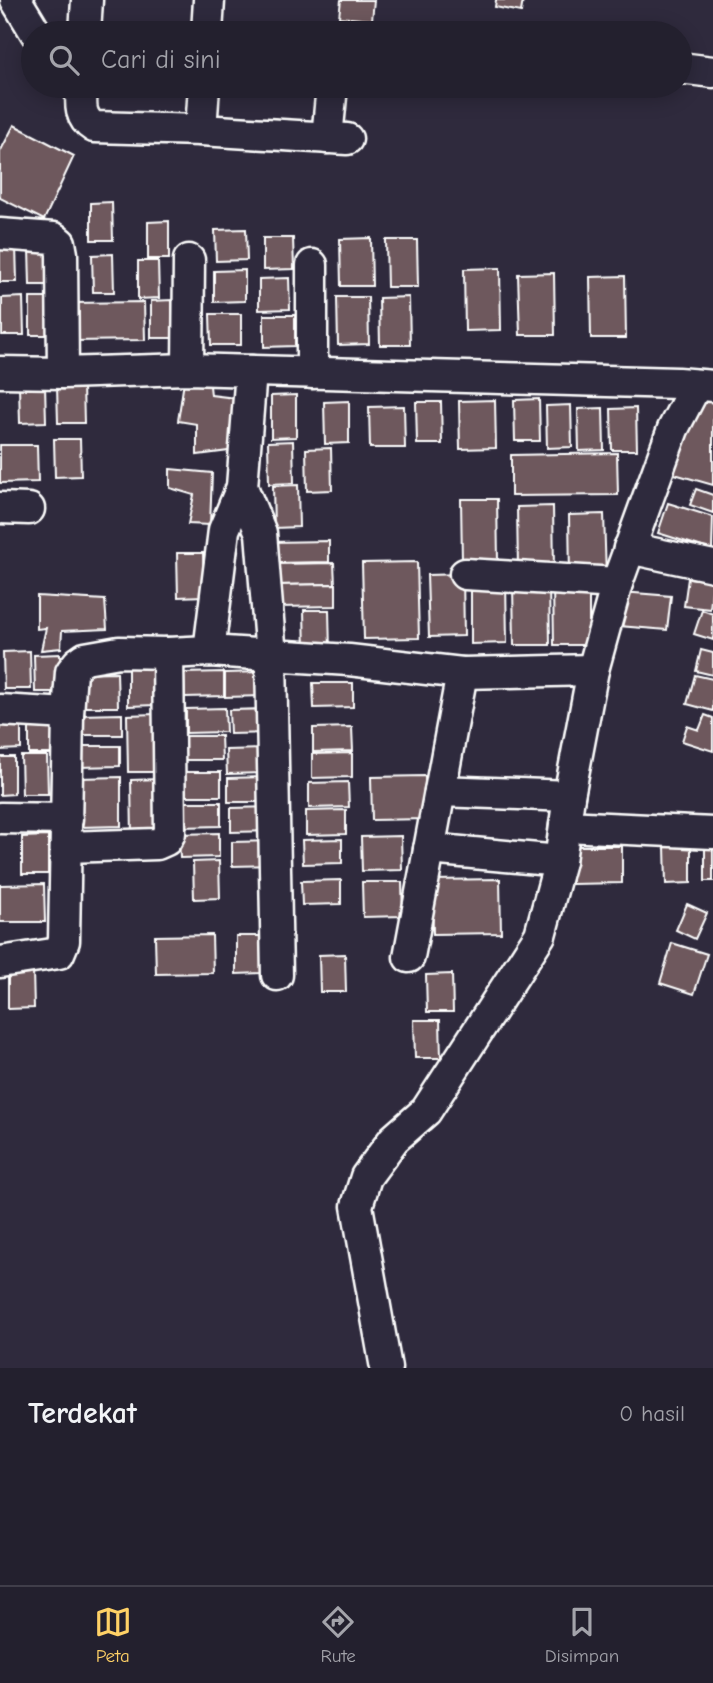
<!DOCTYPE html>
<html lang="id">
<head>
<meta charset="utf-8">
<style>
  body { margin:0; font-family:"Comic Neue",sans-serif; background:#2f2d3a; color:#f1f3f6 }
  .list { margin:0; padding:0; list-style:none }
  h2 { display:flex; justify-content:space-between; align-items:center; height:91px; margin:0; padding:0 28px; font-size:30px }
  h2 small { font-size:23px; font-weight:400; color:#a3a3aa }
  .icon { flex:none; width:38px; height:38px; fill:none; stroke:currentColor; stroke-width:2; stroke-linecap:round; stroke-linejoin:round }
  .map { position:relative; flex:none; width:713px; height:1368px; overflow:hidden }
  .search { position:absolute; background:#23202e; box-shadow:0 4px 18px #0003; left:21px; right:21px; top:21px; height:77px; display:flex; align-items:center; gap:18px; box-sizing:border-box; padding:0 24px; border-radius:38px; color:#a3a3aa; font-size:26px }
  .sheet { height:217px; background:#23202e }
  nav { display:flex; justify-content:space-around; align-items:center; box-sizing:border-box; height:98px; border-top:2px solid #403e4a; background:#23202e; font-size:19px; color:#a3a3aa }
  nav a { display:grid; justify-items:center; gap:4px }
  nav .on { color:#ffd166 }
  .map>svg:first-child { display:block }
</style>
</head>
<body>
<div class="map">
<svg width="713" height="1368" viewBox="0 0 713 1368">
  <rect width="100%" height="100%" fill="#2f2a3d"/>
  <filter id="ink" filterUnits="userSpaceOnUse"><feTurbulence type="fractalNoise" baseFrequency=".0143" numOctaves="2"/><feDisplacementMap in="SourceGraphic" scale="14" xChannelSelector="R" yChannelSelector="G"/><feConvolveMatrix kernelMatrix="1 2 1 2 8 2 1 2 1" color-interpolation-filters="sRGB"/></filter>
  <g filter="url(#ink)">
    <!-- building -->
    <g fill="#6e585d" stroke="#fff" stroke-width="2">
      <path d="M341,0H374L372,20L339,17Z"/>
      <path d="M496,0H523L521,12L495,7Z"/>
      <path d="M14,125L74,156L44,220L0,198V152Z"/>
      <path d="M112,202L113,240H91V203Z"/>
      <path d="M169,221V259H148V222Z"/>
      <path d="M246,229L247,260L216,261L215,230Z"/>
      <path d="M263,238H293L294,269L263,270Z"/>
      <path d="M371,238L372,286H341L340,239Z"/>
      <path d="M386,240H417L418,287H387Z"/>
      <path d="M0,245H16L17,282H0Z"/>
      <path d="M50,247L51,285H30L29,248Z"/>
      <path d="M113,254L114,292H93L92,255Z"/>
      <path d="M138,261H158L159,298L138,299Z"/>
      <path d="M500,268L501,330L465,331L464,269Z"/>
      <path d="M245,270V301L214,302V271Z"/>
      <path d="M554,273L555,335H520L518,274Z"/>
      <path d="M625,276L626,338H591L590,277Z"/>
      <path d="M289,278L290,309L259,310V279Z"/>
      <path d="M23,297L24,335H2V298Z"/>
      <path d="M337,297H368L369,344L338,345Z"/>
      <path d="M409,297L410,345H380L379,298Z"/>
      <path d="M30,298H51L52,335H30Z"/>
      <path d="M172,300V338H151V301Z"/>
      <path d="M144,302L145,340L73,341L72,303Z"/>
      <path d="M210,314H241V345H211Z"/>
      <path d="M264,315H295V346L264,347Z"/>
      <path d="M185,375L209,376L211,395L235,398L236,450L197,455V424L178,421Z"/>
      <path d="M19,385H45L46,422L20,423Z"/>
      <path d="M83,385L84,423H58L57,386Z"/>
      <path d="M296,395V437L271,438V396Z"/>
      <path d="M539,399L540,441H515L514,400Z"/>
      <path d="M713,399V485L671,473L679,425L706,402Z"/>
      <path d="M495,400L496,448L460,449L459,401Z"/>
      <path d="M349,401V443L325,444L324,402Z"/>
      <path d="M416,402H441L442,444H417Z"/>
      <path d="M571,405L572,447L547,448L546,406Z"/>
      <path d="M404,406L405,448H370L369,407Z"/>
      <path d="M603,408L604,450L579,451L578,409Z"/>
      <path d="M636,408L637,450H612L611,409Z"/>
      <path d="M54,439H80L81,476L55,477Z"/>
      <path d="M293,441L294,483L269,484L268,442Z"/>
      <path d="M0,445H37L38,482L0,483Z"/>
      <path d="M331,448L332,490L307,491L306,449Z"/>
      <path d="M617,453L618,495L511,496V455Z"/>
      <path d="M170,469L212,473L210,525L188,524L194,495L170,488Z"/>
      <path d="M298,485L299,527L274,528L273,486Z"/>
      <path d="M696,489L713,495V513L690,505Z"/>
      <path d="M461,499H497L498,561L462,562Z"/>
      <path d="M668,503L713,517L712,550L658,533Z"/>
      <path d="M553,506L554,569H518L517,507Z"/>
      <path d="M604,514L606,577H570L569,515Z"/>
      <path d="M329,541V562L271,563V542Z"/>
      <path d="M177,553H203L204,596L178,597Z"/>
      <path d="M417,562L419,638L364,639L362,563Z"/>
      <path d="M334,563L335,584L276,585V564Z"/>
      <path d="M463,574L464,636L429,637L427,575Z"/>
      <path d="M688,578L713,581L710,609L684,606Z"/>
      <path d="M471,581H506L507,643L471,644Z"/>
      <path d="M549,582L550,645H514L513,583Z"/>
      <path d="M553,583H589V645H554Z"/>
      <path d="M336,584V606L278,607V585Z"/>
      <path d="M622,592L671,596L667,630L619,626Z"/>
      <path d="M37,596L105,600L107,629L62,631L61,648L41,650L46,628L37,629Z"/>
      <path d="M304,610H329L330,652H305Z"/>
      <path d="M702,610L713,614V640L694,634Z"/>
      <path d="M701,650L713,653V675L696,671Z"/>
      <path d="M30,651L31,689H4L3,652Z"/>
      <path d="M60,654L61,692H35L34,655Z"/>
      <path d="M128,662H155L156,705L128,706Z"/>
      <path d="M117,672L118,707H76L75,673Z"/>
      <path d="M224,672V696L185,697L184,673Z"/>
      <path d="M263,672V696L225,697V673Z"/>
      <path d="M695,675L713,679V711L687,704Z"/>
      <path d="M313,683H353V707L314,708Z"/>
      <path d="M225,708L226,732L186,733V709Z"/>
      <path d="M269,709V733L230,734L229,710Z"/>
      <path d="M21,712V749L0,750V713Z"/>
      <path d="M122,714V735H80L79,715Z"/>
      <path d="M155,714L156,772H128L127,715Z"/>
      <path d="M705,715L713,718V751L682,741L687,726L699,730Z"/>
      <path d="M55,716V754H29V717Z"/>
      <path d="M352,727L353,751L313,752V728Z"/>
      <path d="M181,736H221L222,760H182Z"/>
      <path d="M77,746H120V766L78,767Z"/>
      <path d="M266,749V773L227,774L226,750Z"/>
      <path d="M352,753V777L312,778V754Z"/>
      <path d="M21,756H47L48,794H22Z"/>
      <path d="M0,757H14V794L0,795Z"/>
      <path d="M181,772H221V796H182Z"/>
      <path d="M425,776L426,819L372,820L371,777Z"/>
      <path d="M121,777V826L79,827L78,778Z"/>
      <path d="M267,777L268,802H228V778Z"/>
      <path d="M159,779L160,837H132L131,780Z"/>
      <path d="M348,782L349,807L309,808V783Z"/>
      <path d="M181,802H221V826L181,827Z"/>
      <path d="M271,807V831L231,832V808Z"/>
      <path d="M346,810V834L306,835V811Z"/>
      <path d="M219,833V857L180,858L179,834Z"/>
      <path d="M48,836V874H22V837Z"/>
      <path d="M401,836L402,870L362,871L361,837Z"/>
      <path d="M342,839V863L303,864L302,840Z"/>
      <path d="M271,841L272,865L232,866V842Z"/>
      <path d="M713,843V881H705V844Z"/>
      <path d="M571,846H622V883L572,884Z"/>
      <path d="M665,846H691V883L666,884Z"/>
      <path d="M219,861L220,898L194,899L193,862Z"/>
      <path d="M500,879L501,933L433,934L432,880Z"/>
      <path d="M341,880V904L302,905L301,881Z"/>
      <path d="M362,882H402L403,916L363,917Z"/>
      <path d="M44,884L45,922H0V885Z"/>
      <path d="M687,904L707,913L695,939L676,930Z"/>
      <path d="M212,935L213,973L156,974L155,936Z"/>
      <path d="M236,936H262V973L236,974Z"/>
      <path d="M672,943L707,954L694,994L660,983Z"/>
      <path d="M345,954L346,992H320L319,955Z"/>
      <path d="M8,971H33L34,1008L8,1009Z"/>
      <path d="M452,974L453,1012H427L426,975Z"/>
      <path d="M414,1020H440L441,1058H415Z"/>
    </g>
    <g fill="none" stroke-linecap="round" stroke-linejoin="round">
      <!-- street casing -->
      <g stroke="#fff" stroke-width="35">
        <g id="street">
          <path d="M16,0L36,33"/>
          <path d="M85,33L87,0"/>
          <path d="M207,33L209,0"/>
          <path d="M680,68L713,72"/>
          <path d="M82,86C81,102 78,117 94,127L201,130L347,139"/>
          <path d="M201,130L204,86"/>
          <path d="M327,138L332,86"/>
          <path d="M0,234L54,238L60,243L62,254L63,373"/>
          <path d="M188,369L189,260"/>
          <path d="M0,372L63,373L188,369L678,383L713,386"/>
          <path d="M312,373V265"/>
          <path d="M242,487L261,533L271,656L277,975"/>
          <path d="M0,508L29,509"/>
          <path d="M629,548L713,566"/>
          <path d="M465,574L617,583"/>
          <path d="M209,651L224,530L242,487L251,371"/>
          <path d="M0,710L68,714"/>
          <path d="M440,791L569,796"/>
          <path d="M0,818L67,819"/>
          <path d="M565,826L713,833"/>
          <path d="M66,847L157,844L166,840L170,833L168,653"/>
          <path d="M429,849L560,861"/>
          <path d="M409,957L462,673"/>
          <path d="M0,962L59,953L64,941L68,714L71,672L78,663L85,658L119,652L168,653L209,651L349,660L462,673L593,670"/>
          <path d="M386,1368L357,1206L366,1177L394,1139L426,1111L540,935L560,861L569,796L593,670L617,583L673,429L696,385"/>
        </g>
      </g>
      <!-- street -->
      <use href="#street" stroke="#2f2a3d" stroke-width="30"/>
    </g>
  </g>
</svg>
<div class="search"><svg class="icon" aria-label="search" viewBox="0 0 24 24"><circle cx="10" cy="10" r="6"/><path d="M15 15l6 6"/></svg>Cari di sini</div>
</div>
<section class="sheet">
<h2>Terdekat<small>0 hasil</small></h2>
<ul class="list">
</ul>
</section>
<nav>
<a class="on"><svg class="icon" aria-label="map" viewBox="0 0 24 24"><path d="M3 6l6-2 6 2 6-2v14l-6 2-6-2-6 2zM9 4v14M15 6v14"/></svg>Peta</a>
<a><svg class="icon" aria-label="directions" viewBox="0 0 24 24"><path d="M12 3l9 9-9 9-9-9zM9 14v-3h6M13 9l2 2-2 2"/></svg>Rute</a>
<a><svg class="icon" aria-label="saved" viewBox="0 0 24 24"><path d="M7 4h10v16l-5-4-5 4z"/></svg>Disimpan</a>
</nav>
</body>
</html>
